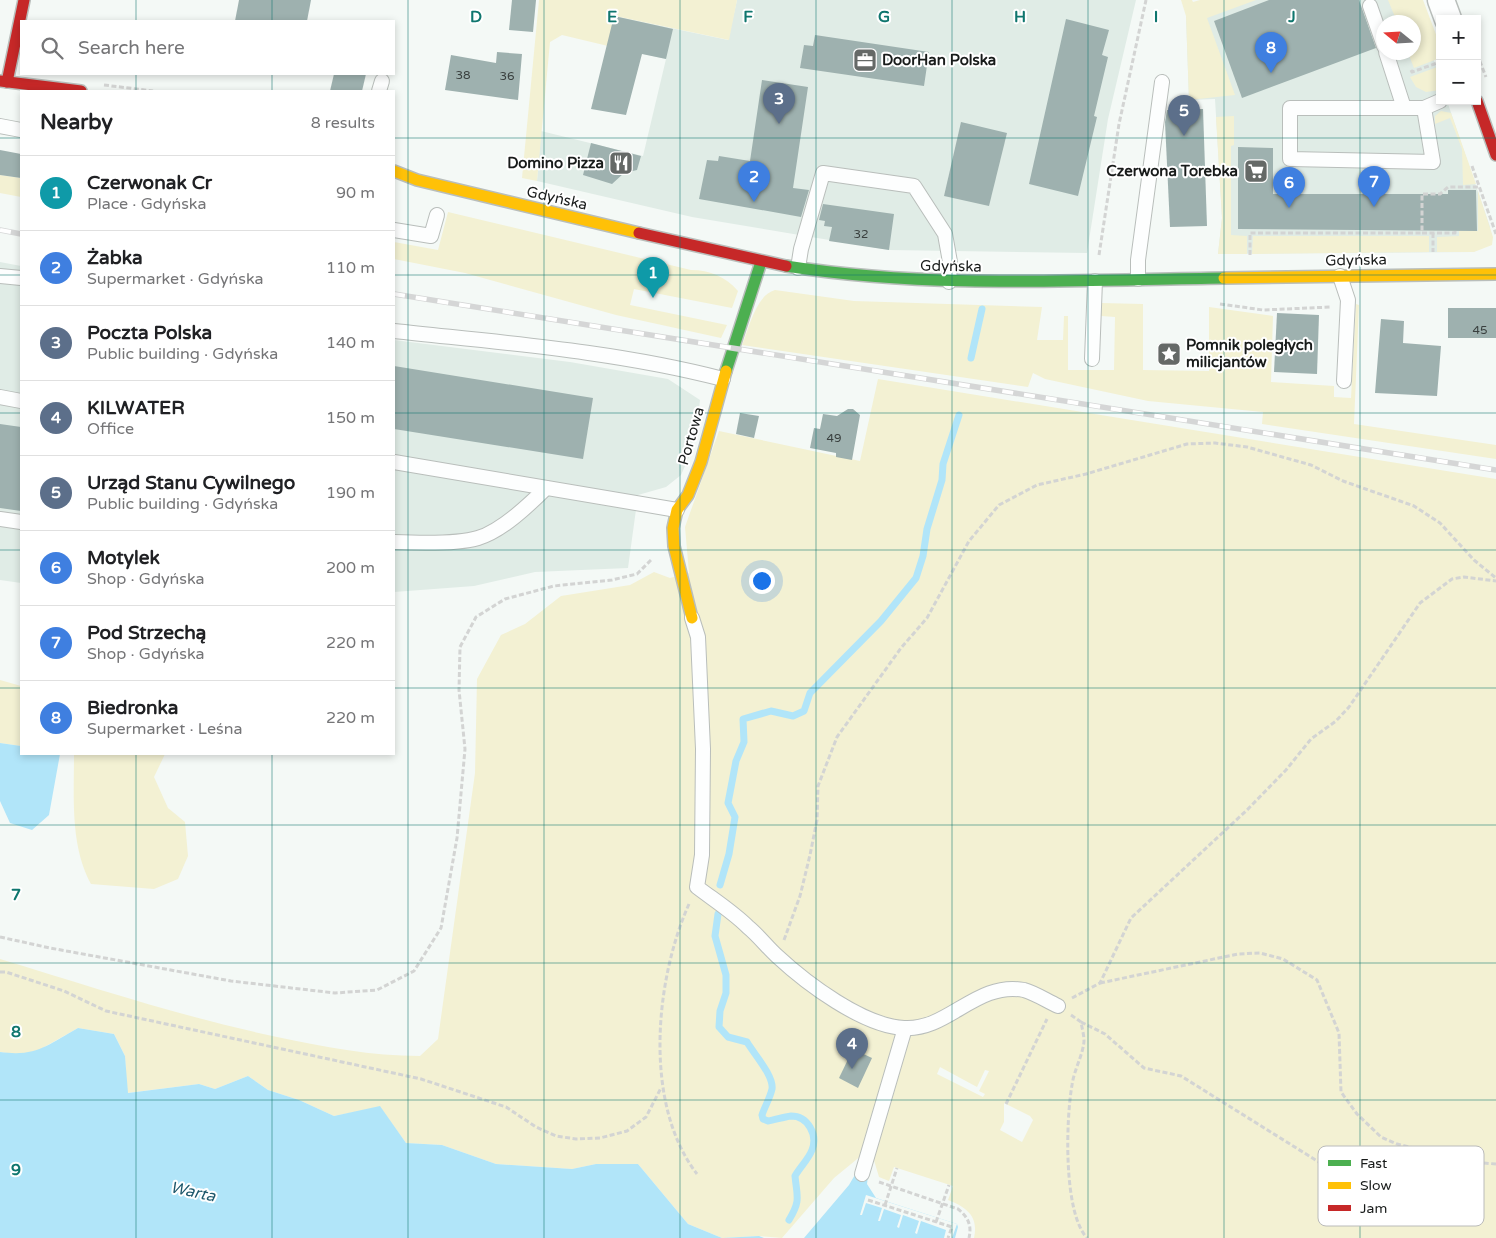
<!DOCTYPE html>
<html lang="en">
<head>
<meta charset="utf-8">
<style>
  body { margin:0; font-family:"Varela Round",sans-serif; background:#f2f2f2; color:#202124 }
  .controls { position:absolute; right:15px; top:15px; display:grid; overflow:hidden; border-radius:0px; box-shadow:0 2px 8px #0003 }
  .controls button { width:45px; height:45px; display:grid; place-items:center; padding:0; border:0; border-bottom:1px solid #e0e0e0; background:#fff; color:#202124; font:25px sans-serif }
  .compass { position:absolute; left:1376px; top:15px; width:45px; height:45px; border-radius:50%; background:#fff; box-shadow:0 2px 8px #0003; rotate:288deg }
  .you { position:absolute; left:761px; top:580px; width:18px; height:18px; margin:-12px; border:4px solid #fff; border-radius:50%; background:#1a73e8; box-shadow:0 0 0 8px #1a73e833 }
  .badge { display:grid; place-items:center; width:32px; height:32px; border-radius:50%; background:#656967; color:#fff; font-size:16px; font-weight:700 }
  .pin { position:absolute; translate:-50% -41px; filter:drop-shadow(0 1px 2px #0008) }
  .pin::after { content:''; position:absolute; top:26px; width:18px; height:15px; background:inherit; clip-path:polygon(0 0,100% 0,50% 100%) }
  .list { margin:0; padding:0; list-style:none }
  h2 { display:flex; justify-content:space-between; align-items:center; height:65px; margin:0; padding:0 20px; font-size:21px }
  h2 small { font-size:16px; font-weight:400; color:#757577 }
  .list li { display:grid; grid-template-columns:32px 1fr auto; gap:15px; align-items:center; box-sizing:border-box; height:75px; padding:0 20px; border-top:1px solid #e0e0e0 }
  .list b { display:block; font-size:19px; white-space:nowrap }
  .list p { margin:0; font-size:16px; white-space:nowrap; color:#757577 }
  .list em { font-size:16px; font-style:normal; color:#757577 }
  .icon { flex:none; width:28px; height:28px; fill:none; stroke:currentColor; stroke-width:2; stroke-linecap:round; stroke-linejoin:round }
  .map { position:relative; flex:none; width:1496px; height:1238px; overflow:hidden }
  .search { position:absolute; background:#fff; box-shadow:0 2px 8px #0003; left:20px; top:20px; width:375px; height:55px; display:flex; align-items:center; gap:12px; box-sizing:border-box; padding:0 18px; border-radius:0px; color:#757577; font-size:19px }
  .panel { position:absolute; background:#fff; box-shadow:0 2px 8px #0003; left:20px; top:90px; width:375px; height:665px; border-radius:0px }
  .map>svg:first-child { display:block }
</style>
</head>
<body>
<div class="map">
<svg width="1496" height="1238" viewBox="0 0 1496 1238">
  <rect width="100%" height="100%" fill="#f4f9f6"/>
  <!-- built -->
  <g fill="#e0ece6" fill-rule="evenodd">
    <path d="M737,0H1136L1108,119L1087,253L889,250L692,217L537,181L541,131L643,156L666,59L608,46L614,16L728,40Z"/>
    <path d="M1230,0H1414L1440,79V101H1447L1490,227L1474,252L1218,254L1222,218L1215,99L1189,100L1186,16ZM1384,22H1414V52H1384Z"/>
    <path d="M0,262L21,266V583L0,580Z"/>
    <path d="M394,340L570,362L668,379L700,400L698,418L689,457L681,475L666,487L638,495L628,568L535,572L474,586L394,592Z"/>
  </g>
  <!-- green -->
  <g fill="#f3f1d3" fill-rule="evenodd">
    <path d="M539,0H737L729,40L615,16L608,46L562,35L550,42L537,181L522,178Z"/>
    <path d="M1181,0H1192L1193,2L1200,0H1256L1207,18L1235,95L1189,100L1186,16Z"/>
    <path d="M1388,0H1423L1440,45V58L1414,68L1408,53L1414,52V22H1397Z"/>
    <path d="M1440,66V90L1426,92L1416,87L1410,77Z"/>
    <path d="M1441,111L1451,113L1476,184L1463,185L1462,149L1450,118L1435,124V116Z"/>
    <path d="M1234,116V145L1231,146V235L1247,236V254H1218L1222,218L1216,117Z"/>
    <path d="M0,175L21,178V197L0,193Z"/>
    <path d="M1478,191L1493,237L1492,245L1474,252H1437V237L1459,236V231H1478Z"/>
    <path d="M448,212L691,270C710,270 726,277 738,291L732,308L634,289L630,305L727,325L721,338L616,315L465,273L394,259V242L438,250Z"/>
    <path d="M1253,236H1429V252L1252,254Z"/>
    <path d="M775,290L854,301L1042,307L1037,340H1063L1064,316H1068V370H1114L1115,317L1101,316V303L1143,304V370L1209,371V307L1273,316L1271,382L1334,386V397L1351,398L1356,304L1359,305L1354,424L1496,445V459L1262,424L1263,412L1148,401L1045,379L1033,373L1028,387L742,345C749,328 756,295 775,290Z"/>
    <path d="M878,379L1496,479V1238H974C979,1216 966,1207 948,1200L953,1186L894,1167L889,1181L879,1177L873,1157L862,1155L834,1178L782,1238L759,1236L722,1238L688,1224L638,1164H596L572,1169L496,1164L442,1145L406,1143L380,1107L334,1116L299,1100L268,1090L248,1076L215,1089L199,1084L127,1093L125,1056L114,1034L78,1028L39,1050L21,1055L0,1052V959C92,987 183,1017 277,1037C326,1047 371,1056 420,1056L438,1039L475,773L477,679L501,635L525,624L561,596L630,585L654,572L670,578L689,573L685,527L719,431L860,461ZM940,1067L977,1087L985,1070L989,1071L979,1091L985,1094L983,1097L937,1074ZM1004,1103L1030,1116L1033,1120L1022,1142L1000,1130L1004,1122Z"/>
    <path d="M0,680L21,686V746L0,743Z"/>
    <path d="M74,754H165L154,777L168,808L185,822L188,856L178,879L154,889L91,884C70,846 74,797 74,754Z"/>
  </g>
  <!-- water -->
  <g fill="#b1e5f9">
    <path d="M0,743L21,746V754H60L49,815L32,830L10,823L0,801Z"/>
    <path d="M78,1028L114,1034L125,1056L128,1093L199,1084L215,1089L248,1076L268,1090L299,1100L334,1116L380,1106L406,1143L442,1145L496,1164L572,1169L596,1164H638L688,1224L722,1238L759,1236L764,1238H0V1052C37,1057 47,1045 78,1028Z"/>
    <path d="M856,1173L868,1176L867,1184L876,1198L957,1224L958,1227L955,1238H804L849,1185Z"/>
  </g>
  <!-- pier -->
  <path fill="#f4f9f6" d="M866,1195L957,1224L952,1238H944L946,1230L921,1221L917,1234L915,1233L919,1221L903,1215L899,1228L897,1227L901,1215L884,1209L880,1221H878L882,1208L866,1203L862,1215H860Z"/>
  <g fill="none" stroke-linecap="round" stroke-linejoin="round">
    <!-- stream -->
    <g stroke="#b1e5f9" stroke-width="7">
      <path d="M971,358L982,309"/>
      <path d="M720,885L729,854L735,817L728,803L736,761L744,742L743,719L771,711L793,716L804,711L810,693L881,621L916,578L923,556L927,529L942,480L943,464L959,415"/>
      <path d="M718,914L715,936L726,975V993L720,1011L719,1027L728,1037L747,1042C754,1054 774,1076 772,1089C770,1098 765,1106 762,1115L763,1119L768,1121C775,1120 783,1117 791,1116C808,1116 818,1135 812,1150C808,1160 800,1167 795,1176C797,1197 801,1200 789,1220"/>
    </g>
  </g>
  <!-- building -->
  <g fill="#9eb1af">
    <path d="M239,0H311L307,21H235Z"/>
    <path d="M512,0H536L533,32L509,30Z"/>
    <path d="M1269,0H1359L1376,48L1242,98L1214,21Z"/>
    <path d="M614,16L673,29L666,59L642,54L626,115L591,109Z"/>
    <path d="M1066,19L1109,30L1102,55L1108,57L1094,116L1097,117L1078,196L1029,184Z"/>
    <path d="M815,35L929,52L924,86L800,68L804,45L813,46Z"/>
    <path d="M497,52L522,54L518,100L445,90L451,55L496,63Z"/>
    <path d="M334,74H366L362,91H330Z"/>
    <path d="M762,80L808,87L793,188L809,190L801,217L699,199L707,160L718,161L719,156L750,161Z"/>
    <path d="M1203,109L1207,226L1170,227L1165,122L1167,110Z"/>
    <path d="M961,122L1007,133L989,206L944,196Z"/>
    <path d="M591,143L641,156L637,170L624,173L612,184L583,175Z"/>
    <path d="M1238,147L1273,148V194H1448V190H1476L1477,231L1238,229Z"/>
    <path d="M0,150L21,154V178L0,175Z"/>
    <path d="M823,204L894,214L889,250L829,241L832,227L824,226L825,221L819,220Z"/>
    <rect x="1448" y="308" width="48" height="30"/>
    <path d="M1277,313L1319,315L1317,374L1274,372Z"/>
    <path d="M1381,319L1404,321L1403,343L1441,346L1437,396L1375,393Z"/>
    <path d="M394,366L593,398L583,459L394,429Z"/>
    <path d="M848,409H853L860,415L852,460L836,457V453L810,448L814,428L820,429L823,414L837,416Z"/>
    <path d="M740,413L759,416L754,438L736,434Z"/>
    <path d="M0,424L21,427V511L0,508Z"/>
    <path d="M853,1049L872,1058L858,1088L839,1078Z"/>
  </g>
  <g fill="none" stroke-linecap="round" stroke-linejoin="round">
    <!-- lane casing -->
    <g stroke="#b9bebb" stroke-width="16">
      <g id="lane">
        <path d="M1370,6L1384,46"/>
        <path d="M1386,52L1404,108"/>
        <path d="M379,91L382,81"/>
        <path d="M1424,108L1433,162L1290,159V108H1424L1440,101"/>
        <path d="M0,126L21,130"/>
        <path d="M394,230L431,236L437,215"/>
        <path d="M798,268L801,249L823,173L914,186L945,234L950,262L949,282"/>
        <path d="M0,276L21,278"/>
        <path d="M1340,276L1348,300L1344,381"/>
        <path d="M1138,279V260L1162,82"/>
        <path d="M394,331C504,343 615,351 723,379"/>
        <path d="M1092,359L1095,281"/>
        <path d="M0,397L21,401"/>
        <path d="M394,462L677,510"/>
        <path d="M0,519L21,522"/>
        <path d="M394,542C416,543 458,544 478,538C502,531 529,505 546,488"/>
        <path d="M692,618L698,637L703,749L702,855L697,887C714,900 733,912 748,927C759,936 767,947 777,956C806,983 863,1026 904,1028C948,1031 976,981 1024,990C1035,993 1047,1001 1058,1006"/>
        <path d="M862,1174L905,1028"/>
      </g>
    </g>
    <!-- street casing -->
    <g stroke="#b9bebb" stroke-width="29">
      <path id="street" d="M1441,0L1448,19"/>
    </g>
    <!-- fast casing -->
    <g stroke="#b9bebb" stroke-width="14">
      <g id="fast">
        <path d="M786,266C931,289 1078,280 1224,278"/>
        <path d="M726,371L761,262"/>
      </g>
    </g>
    <!-- slow casing -->
    <g stroke="#b9bebb" stroke-width="14">
      <g id="slow">
        <path d="M394,171L417,180L639,233"/>
        <path d="M1224,278L1496,274"/>
        <path d="M692,618L674,546L673,528L677,510L688,495L701,462L726,371"/>
      </g>
    </g>
    <!-- jam casing -->
    <g stroke="#b9bebb" stroke-width="14">
      <g id="jam">
        <path d="M0,81L81,91"/>
        <path d="M7,82L24,0"/>
        <path d="M1477,101L1496,155"/>
        <path d="M639,233L786,266"/>
      </g>
    </g>
    <!-- path -->
    <g stroke="#d3d4d3" stroke-width="3" stroke-dasharray="5 2.5" stroke-linecap="butt">
      <path d="M1477,54L1486,77"/>
      <path d="M1411,70L1412,72L1440,62"/>
      <path d="M104,85L153,91"/>
      <path d="M1472,166L1496,234"/>
      <path d="M1455,231V233H1422V194H1440L1448,187H1480"/>
      <path d="M1433,233V252"/>
      <path d="M1099,255L1119,124L1146,0"/>
      <path d="M1250,255V233H1422"/>
      <path d="M1220,304L1263,310L1331,307"/>
      <path d="M689,904C655,980 643,1104 697,1174"/>
      <path d="M0,937L50,948L231,981L335,993L377,990L414,971L441,928L457,838L465,749L459,690L460,647L476,617L505,599L554,586L612,580L637,574L652,559"/>
      <path d="M784,940L800,896L810,855L817,820L818,786L837,737L901,648L927,618L969,541L999,505L1037,485L1086,474L1187,444L1215,443L1247,447L1311,465L1343,481L1414,506L1440,523L1474,560L1496,578"/>
      <path d="M0,972H6L64,991L106,1011L421,1079L506,1107L536,1127L556,1136L576,1139L600,1138L627,1131L646,1117L661,1088"/>
      <path d="M1100,983L1238,954L1260,953L1283,959L1317,980L1339,1033L1341,1092L1357,1114L1381,1137L1397,1144L1470,1162L1496,1164"/>
      <path d="M1072,998L1100,983L1131,918L1247,810L1286,770L1311,739L1336,721L1349,707L1420,603L1452,579L1464,577L1496,581"/>
      <path d="M1071,1015L1081,1022C1082,1028 1084,1035 1084,1041C1083,1055 1074,1070 1072,1085C1066,1119 1063,1212 1087,1238"/>
      <path d="M1081,1022L1105,1034L1144,1068L1181,1076L1346,1179"/>
      <path d="M1006,1104L1047,1019"/>
      <path d="M879,1182L958,1209C968,1217 972,1225 969,1238"/>
      <path d="M868,1200L952,1227L948,1238"/>
      <path d="M885,1205L897,1168"/>
      <path d="M936,1222L949,1185"/>
    </g>
    <!-- lane -->
    <use href="#lane" stroke="#fdfefe" stroke-width="14"/>
    <!-- street -->
    <use href="#street" stroke="#fdfefe" stroke-width="26"/>
    <!-- fast -->
    <use href="#fast" stroke="#4caf50" stroke-width="11"/>
    <!-- slow -->
    <use href="#slow" stroke="#ffc107" stroke-width="11"/>
    <!-- jam -->
    <use href="#jam" stroke="#c62828" stroke-width="11"/>
    <!-- rail casing -->
    <g stroke="#d5d6d6" stroke-width="5.5">
      <g id="rail">
        <path d="M0,230L21,234"/>
        <path d="M394,294L1496,470"/>
      </g>
    </g>
    <!-- rail -->
    <use href="#rail" stroke="#fff" stroke-width="4" stroke-dasharray="11" stroke-linecap="butt"/>
  </g>
  <!-- grid -->
  <path fill="none" stroke="#0f766e" stroke-width="1" stroke-opacity="0.55" d="M136,0V21M272,0V21M408,0V1238M544,0V1238M680,0V1238M816,0V1238M952,0V1238M1088,0V1238M1224,0V1238M1360,0V1238M136,74V91M272,74V91M0,138H21M394,138H1496M0,275H21M394,275H1496M0,413H21M394,413H1496M0,550H21M394,550H1496M0,688H21M394,688H1496M136,754V1238M272,754V1238M0,825H1496M0,963H1496M0,1100H1496"/>
  <!-- icons -->
  <defs>
    <g id="office-square" transform="scale(1.25)"><rect x="-9" y="-9" width="18" height="18" rx="4" fill="#656967" stroke="#fff"/><path d="M-6-3h4V-5.5h4V-3h4V5H-6ZM-1-4.5V-3h2v-1.5ZM-6 0V1H6V0Z" fill="#fff"/></g>
    <g id="restaurant-square" transform="scale(1.25)"><rect x="-9" y="-9" width="18" height="18" rx="4" fill="#656967" stroke="#fff"/><path d="M-5-6h1v4h1v-4h1v4h1v-4h1v5L-1.5 .5V6h-2V.5L-5-1ZM5-6V6H3V1.5H1.5Q1.5-4 5-6Z" fill="#fff"/></g>
    <g id="supermarket-square" transform="scale(1.25)"><rect x="-9" y="-9" width="18" height="18" rx="4" fill="#656967" stroke="#fff"/><path d="M-6-5.5h2.5l.6 2H6L4.5 2H-2.5L-4.4-4H-6ZM-1.5 3.2a1.3 1.3 0 1 0 .1 0ZM3 3.2a1.3 1.3 0 1 0 .1 0Z" fill="#fff"/></g>
    <g id="sight-square" transform="scale(1.25)"><rect x="-9" y="-9" width="18" height="18" rx="4" fill="#656967" stroke="#fff"/><path d="M0-6L1.8-2.2L6-1.7L2.9 1.2L3.7 5.4L0 3.3L-3.7 5.4L-2.9 1.2L-6-1.7L-1.8-2.2Z" fill="#fff"/></g>
  </defs>
  <g fill-rule="evenodd">
    <use href="#office-square" x="865" y="60"/>
    <use href="#restaurant-square" x="621" y="163"/>
    <use href="#supermarket-square" x="1256" y="171"/>
    <use href="#sight-square" x="1169" y="354"/>
  </g>
  <g text-anchor="middle" stroke-width="4" stroke-linejoin="round" paint-order="stroke">
    <!-- number labels -->
    <g font-size="12" fill="#3a403f">
      <text x="463" y="79">38</text>
      <text x="507" y="80">36</text>
      <text x="861" y="238">32</text>
      <text x="1480" y="334">45</text>
      <text x="834" y="442">49</text>
    </g>
    <!-- poi labels -->
    <g font-size="15" font-weight="bold" fill="#181b1a" stroke="#fff" text-anchor="start">
      <text x="882" y="65">DoorHan Polska</text>
      <text x="604" y="168" text-anchor="end">Domino Pizza</text>
      <text x="1238" y="176" text-anchor="end">Czerwona Torebka</text>
      <text x="1186" y="350">Pomnik poległych<tspan x="1186" dy="17">milicjantów</tspan></text>
    </g>
    <!-- street labels -->
    <g font-size="15" fill="#181b1a" stroke="#fff">
      <text transform="translate(557 198) rotate(13)" y="5">Gdyńska</text>
      <text transform="translate(1356 260) rotate(-1)" y="5">Gdyńska</text>
      <text transform="translate(951 266) rotate(1)" y="5">Gdyńska</text>
      <text transform="translate(691 436) rotate(-74)" y="5">Portowa</text>
    </g>
    <!-- water labels -->
    <g font-size="16" font-style="italic" fill="#1e586c" stroke="#fff">
      <text transform="translate(193 1191) rotate(12)" y="6">Warta</text>
    </g>
  </g>
  <!-- legend -->
  <rect x="1318" y="1146" width="166" height="80" rx="8" fill="#fff" stroke="#babbba" stroke-width="1"/>
  <rect x="1328" y="1160" width="23" height="6" fill="#4caf50"/>
  <rect x="1328" y="1182" width="23" height="7" fill="#ffc107"/>
  <rect x="1328" y="1205" width="23" height="6" fill="#c62828"/>
  <g font-size="14" fill="#181b1a">
    <text x="1360" y="1168">Fast</text>
    <text x="1360" y="1190">Slow</text>
    <text x="1360" y="1213">Jam</text>
  </g>
  <g font-size="16" text-anchor="middle" font-weight="bold" fill="#0f766e" stroke="#fff" stroke-width="4" stroke-linejoin="round" paint-order="stroke">
    <text x="476" y="22">D</text>
    <text x="612" y="22">E</text>
    <text x="748" y="22">F</text>
    <text x="884" y="22">G</text>
    <text x="1020" y="22">H</text>
    <text x="1156" y="22">I</text>
    <text x="1292" y="22">J</text>
    <text x="16" y="900">7</text>
    <text x="16" y="1037">8</text>
    <text x="16" y="1175">9</text>
  </g>
</svg>
<div class="controls">
<button>+</button>
<button>−</button>
</div>
<svg class="compass" viewBox="-18 -18 36 36"><path d="M0-13l5 13h-10z" fill="#e53935"/><path d="M0 13l5-13h-10z" fill="#757577"/></svg>
<div class="you"></div>
<div class="pin badge" style="left:653px;top:298px;background:#0f9aa8">1</div>
<div class="pin badge" style="left:754px;top:202px;background:#3f7fe0">2</div>
<div class="pin badge" style="left:779px;top:124px;background:#5c6f8a">3</div>
<div class="pin badge" style="left:852px;top:1069px;background:#5c6f8a">4</div>
<div class="pin badge" style="left:1184px;top:136px;background:#5c6f8a">5</div>
<div class="pin badge" style="left:1289px;top:208px;background:#3f7fe0">6</div>
<div class="pin badge" style="left:1374px;top:207px;background:#3f7fe0">7</div>
<div class="pin badge" style="left:1271px;top:73px;background:#3f7fe0">8</div>
<div class="search"><svg class="icon" aria-label="search" viewBox="0 0 24 24"><circle cx="10" cy="10" r="6"/><path d="M15 15l6 6"/></svg>Search here</div>
<section class="panel">
<h2>Nearby<small>8 results</small></h2>
<ul class="list">
<li><span class="badge" style="background:#0f9aa8">1</span><div><b>Czerwonak Cr</b><p>Place · Gdyńska</p></div><em>90 m</em></li>
<li><span class="badge" style="background:#3f7fe0">2</span><div><b>Żabka</b><p>Supermarket · Gdyńska</p></div><em>110 m</em></li>
<li><span class="badge" style="background:#5c6f8a">3</span><div><b>Poczta Polska</b><p>Public building · Gdyńska</p></div><em>140 m</em></li>
<li><span class="badge" style="background:#5c6f8a">4</span><div><b>KILWATER</b><p>Office</p></div><em>150 m</em></li>
<li><span class="badge" style="background:#5c6f8a">5</span><div><b>Urząd Stanu Cywilnego</b><p>Public building · Gdyńska</p></div><em>190 m</em></li>
<li><span class="badge" style="background:#3f7fe0">6</span><div><b>Motylek</b><p>Shop · Gdyńska</p></div><em>200 m</em></li>
<li><span class="badge" style="background:#3f7fe0">7</span><div><b>Pod Strzechą</b><p>Shop · Gdyńska</p></div><em>220 m</em></li>
<li><span class="badge" style="background:#3f7fe0">8</span><div><b>Biedronka</b><p>Supermarket · Leśna</p></div><em>220 m</em></li>
</ul>
</section>
</div>
</body>
</html>
